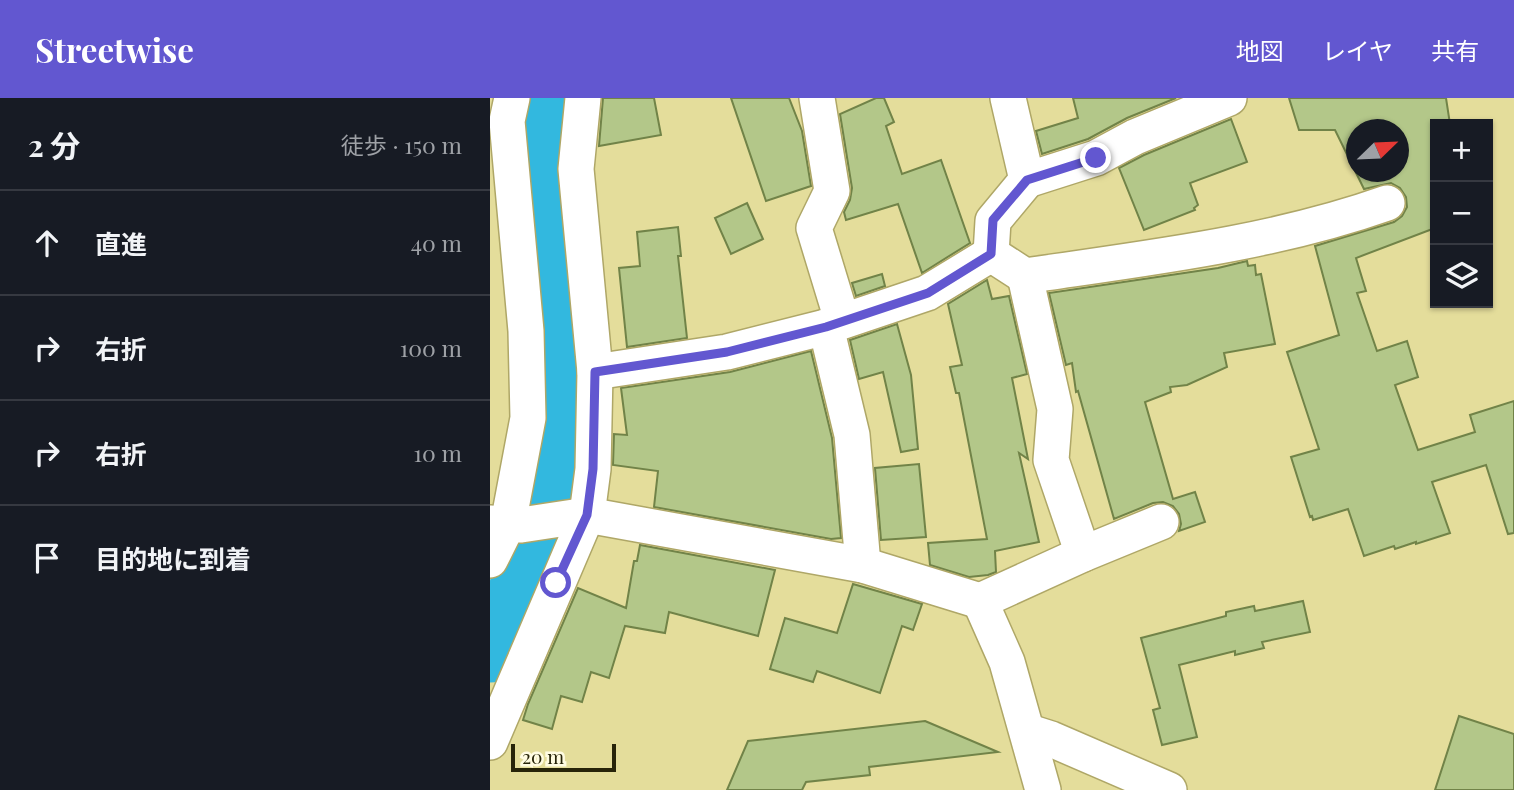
<!DOCTYPE html>
<html lang="ja">
<head>
<meta charset="utf-8">
<style>
  body { margin:0; font-family:"Playfair Display","Noto Sans JP",serif; background:#20242c; color:#f1f3f6 }
  .controls { position:absolute; right:21px; top:21px; display:grid; overflow:hidden; border-radius:0px; box-shadow:0 2px 5px #0004 }
  .controls button { width:63px; height:63px; display:grid; place-items:center; padding:0; border:0; border-bottom:2px solid #363941; background:#171b24; color:#f1f3f6; font:35px sans-serif }
  .compass { position:absolute; left:856px; top:21px; width:63px; height:63px; border-radius:50%; background:#171b24; box-shadow:0 2px 5px #0004; rotate:67deg }
  .scale { position:absolute; left:21px; bottom:18px; width:105px; box-sizing:border-box; padding-left:7px; border:4px solid #272409; border-top:0; font-size:19px; line-height:24px; white-space:nowrap; color:#272409; -webkit-text-stroke:5px #fffce2; paint-order:stroke }
  .stop { position:absolute; width:21px; height:21px; margin:-16px; border:5px solid #6257d0; border-radius:50%; background:#fff }
  .stop.end { background:#6257d0; border-color:#fff; box-shadow:0 2px 7px #0008 }
  .list { margin:0; padding:0; list-style:none }
  h2 { display:flex; justify-content:space-between; align-items:center; height:91px; margin:0; padding:0 28px; font-size:30px }
  h2 small { font-size:23px; font-weight:400; color:#9ea1a6 }
  .list li { display:grid; grid-template-columns:46px 1fr auto; gap:21px; align-items:center; box-sizing:border-box; height:105px; padding:0 28px; border-top:2px solid #363941 }
  .list b { display:block; font-size:26px; white-space:nowrap }
  .list em { font-size:23px; font-style:normal; color:#9ea1a6 }
  .icon { flex:none; width:38px; height:38px; fill:none; stroke:currentColor; stroke-width:2; stroke-linecap:round; stroke-linejoin:round }
  .map { position:relative; flex:none; width:1024px; height:692px; overflow:hidden }
  header { display:flex; align-items:center; gap:42px; box-sizing:border-box; height:98px; padding:0 35px; background:#6257d0; color:#fff }
  header strong { font-size:33px }
  nav { display:flex; gap:38px; margin-inline-start:auto; font-size:24px }
  main { display:flex }
  aside { flex:1; background:#171b24 }
  .map>svg:first-child { display:block }
</style>
</head>
<body>
<header>
<strong>Streetwise</strong>
<nav><a>地図</a><a>レイヤ</a><a>共有</a></nav>
</header>
<main>
<aside>
<h2>2 分<small>徒歩 · 150 m</small></h2>
<ul class="list">
<li><svg class="icon" aria-label="ahead" viewBox="0 0 24 24"><path d="M12 20V5M6 11l6-6 6 6"/></svg><div><b>直進</b></div><em>40 m</em></li>
<li><svg class="icon" aria-label="right" viewBox="0 0 24 24"><path d="M7 20v-9h11M14 6l5 5-5 5"/></svg><div><b>右折</b></div><em>100 m</em></li>
<li><svg class="icon" aria-label="right" viewBox="0 0 24 24"><path d="M7 20v-9h11M14 6l5 5-5 5"/></svg><div><b>右折</b></div><em>10 m</em></li>
<li><svg class="icon" aria-label="arrive" viewBox="0 0 24 24"><path d="M6 21V4h12l-3 4 3 4H6"/></svg><div><b>目的地に到着</b></div></li>
</ul>
</aside>
<div class="map">
<svg width="1024" height="692" viewBox="0 0 1024 692">
  <rect width="100%" height="100%" fill="#e4dd9b"/>
  <g fill="none" stroke-linecap="round" stroke-linejoin="round">
    <!-- river -->
    <path stroke="#32b8df" stroke-width="63" d="M0,553L28,498L60,405L73,297L51,46L59,0"/>
  </g>
  <!-- building -->
  <g fill="#b3c789" stroke="#718348" stroke-width="2" fill-rule="evenodd">
    <path d="M113,0H164L171,37L109,48Z"/>
    <path d="M241,0H299L312,33L321,88L276,103Z"/>
    <path d="M386,0H394L404,24L396,28L412,76L451,62L480,145L432,175L408,106L356,122L354,114L360,102L362,90L350,16Z"/>
    <path d="M583,0H686L637,20L598,41L552,56L546,33L588,20Z"/>
    <path d="M799,0H956L960,26H945V130L866,160L876,193L867,195L887,253L917,243L928,279L905,287L928,352L985,334L980,317L1024,303V435L1018,436L996,367L942,384L960,435L926,446V444L905,451L904,448L874,458L858,411L823,422L822,418L820,419L801,359L829,351L797,254L849,237L825,148L904,124L912,118L917,109L916,99L910,90L901,85L874,91L845,32H809ZM866,32H908V74H866Z"/>
    <path d="M741,21L757,64L700,85L708,107L704,110L705,112L654,132L629,70L654,57Z"/>
    <path d="M257,105L273,141L241,156L225,120Z"/>
    <path d="M188,129L191,158H188L197,240L137,249L129,170L150,168L147,134Z"/>
    <path d="M757,163L758,168L765,167L766,177L771,176L785,246L734,255L737,269L697,287L680,289L681,294L655,304L683,401L705,394L715,424L689,433L691,426L689,416L683,408L673,404L663,405L624,421L588,293L586,294L582,265L576,267L559,195L728,170Z"/>
    <path d="M392,176L395,188L366,198L362,185Z"/>
    <path d="M497,182L502,201L519,198L537,276L522,280L538,361L529,355L549,444L505,453L506,474L498,477L479,479L440,467L438,445L497,441L469,295H466L460,269L472,267L458,206Z"/>
    <path d="M407,226L421,277L428,351L411,354L393,274L369,281L360,242Z"/>
    <path d="M321,253L342,340L351,440L341,441L164,409L168,373L123,367L124,336L137,337L131,290L240,274Z"/>
    <path d="M429,366L436,439L391,442L385,370Z"/>
    <path d="M150,447L285,472L268,538L179,514L175,535L135,528L119,580L101,574L92,604L71,598L62,631L33,622L38,606L88,490L136,510L144,463H147Z"/>
    <path d="M363,486L432,506L423,532L412,528L390,595L327,573L323,584L280,571L295,520L347,535Z"/>
    <path d="M813,503L820,534L772,544L774,550L745,557V553L689,567L707,639L672,647L663,612L670,610L651,540L736,518V514L764,508L765,513Z"/>
    <path d="M969,618L1024,636V692H945Z"/>
    <path d="M435,623L508,654L379,669L380,677L316,684L312,692H237L258,643Z"/>
  </g>
  <g fill="none" stroke-linecap="round" stroke-linejoin="round">
    <!-- minor casing -->
    <g stroke="#afa767" stroke-width="38">
      <g id="minor">
        <path d="M327,0L342,93L324,130L352,222"/>
        <path d="M518,0L537,82L503,123L501,156L535,178C657,160 781,146 897,105"/>
        <path d="M537,82L606,60L645,39L739,0"/>
        <path d="M535,178L565,311L561,362L593,456"/>
        <path d="M336,229L362,337L373,467"/>
        <path d="M105,274L237,254L336,229L437,195L501,156"/>
        <path d="M0,425L31,427L97,417L373,467L490,503L593,456L671,424"/>
        <path d="M0,462L18,426L38,320L36,233L17,23L22,0"/>
        <path d="M490,503L517,564L553,692"/>
        <path d="M539,634L561,641L679,692"/>
        <path d="M0,644L97,417L103,371L105,274L86,71L93,0"/>
      </g>
    </g>
    <!-- minor -->
    <use href="#minor" stroke="#fff" stroke-width="35"/>
  </g>
  <g fill="none" stroke-linecap="round" stroke-linejoin="round">
    <!-- route -->
    <path stroke="#6257d0" stroke-width="9" d="M66,485L97,417L103,371L105,274L237,254L336,229L438,195L501,156L503,122L537,82L606,60"/>
  </g>
</svg>
<div class="controls">
<button>+</button>
<button>−</button>
<button><svg class="icon" aria-label="layers" viewBox="0 0 24 24"><path d="M12 4l9 5-9 5-9-5zM3 14l9 5 9-5"/></svg></button>
</div>
<svg class="compass" viewBox="-18 -18 36 36"><path d="M0-13l5 13h-10z" fill="#e53935"/><path d="M0 13l5-13h-10z" fill="#9ea1a6"/></svg>
<div class="scale">20 m</div>
<div class="stop" style="left:66px;top:485px"></div>
<div class="stop end" style="left:606px;top:60px"></div>
</div>
</main>
</body>
</html>
